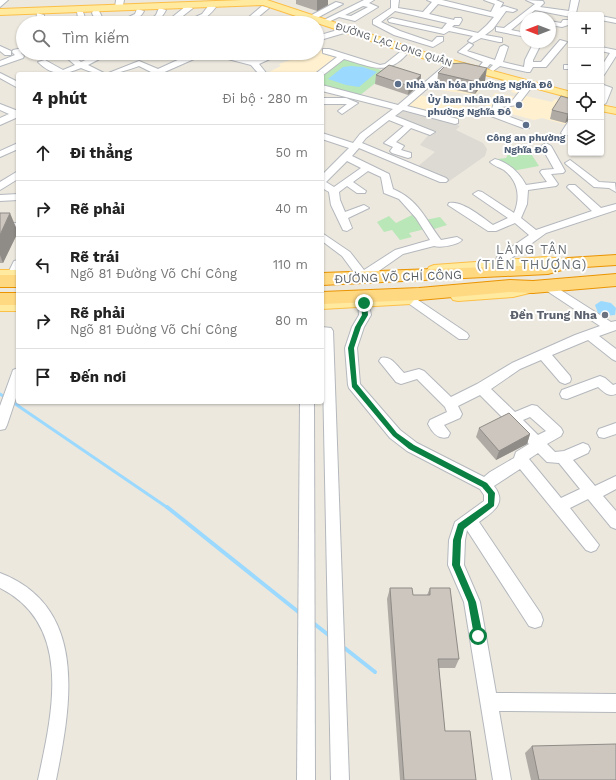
<!DOCTYPE html>
<html lang="vi">
<head>
<meta charset="utf-8">
<style>
  body { margin:0; font-family:"Work Sans",sans-serif; background:#f6f6f6; color:#222 }
  .controls { position:absolute; right:12px; top:12px; display:grid; overflow:hidden; border-radius:4px; box-shadow:0 1px 3px #0004 }
  .controls button { width:36px; height:36px; display:grid; place-items:center; padding:0; border:0; border-bottom:1px solid #e0e0e0; background:#fff; color:#222; font:20px sans-serif }
  .compass { position:absolute; left:520px; top:12px; width:36px; height:36px; border-radius:50%; background:#fff; box-shadow:0 1px 3px #0004; rotate:270deg }
  .stop { position:absolute; width:12px; height:12px; margin:-9px; border:3px solid #0b8043; border-radius:50%; background:#fff }
  .stop.end { background:#0b8043; border-color:#fff; box-shadow:0 1px 4px #0008 }
  .list { margin:0; padding:0; list-style:none }
  h2 { display:flex; justify-content:space-between; align-items:center; height:52px; margin:0; padding:0 16px; font-size:17px }
  h2 small { font-size:13px; font-weight:400; color:#767676 }
  .list li { display:grid; grid-template-columns:26px 1fr auto; gap:12px; align-items:center; box-sizing:border-box; height:56px; padding:0 16px; border-top:1px solid #e0e0e0 }
  .list b { display:block; font-size:15px; white-space:nowrap }
  .list p { margin:0; font-size:13px; white-space:nowrap; color:#767676 }
  .list em { font-size:13px; font-style:normal; color:#767676 }
  .icon { flex:none; width:22px; height:22px; fill:none; stroke:currentColor; stroke-width:2; stroke-linecap:round; stroke-linejoin:round }
  .map { position:relative; flex:none; width:616px; height:780px; overflow:hidden }
  .search { position:absolute; background:#fff; box-shadow:0 1px 3px #0004; left:16px; top:16px; width:308px; height:44px; display:flex; align-items:center; gap:10px; box-sizing:border-box; padding:0 14px; border-radius:22px; color:#767676; font-size:15px }
  .panel { position:absolute; background:#fff; box-shadow:0 1px 3px #0004; left:16px; top:72px; width:308px; height:332px; border-radius:4px }
  .map>svg:first-child { display:block }
</style>
</head>
<body>
<div class="map">
<svg width="616" height="780" viewBox="0 0 616 780">
  <rect width="100%" height="100%" fill="#ece8de"/>
  <!-- commercial -->
  <g fill="#fff1d0">
    <path d="M320,50L340,57L316,74H265L281,66L279,64L311,53H317Z"/>
    <path d="M445,70L497,83L493,89L483,87L475,95L427,88Z"/>
    <path d="M514,88L528,92L526,96L552,102L555,99L571,103V126L542,118L534,120L485,107L495,93L517,97L519,94L511,92Z"/>
    <path d="M420,95L482,111L476,118L466,114L458,121L409,108V105Z"/>
  </g>
  <!-- industrial -->
  <path fill="#dcdad3" d="M409,108L458,121L455,124L460,126L456,130L483,143L487,149L485,156L448,182L416,168L435,152L420,145L430,133L393,117L403,109Z"/>
  <!-- green -->
  <g fill="#bae7b7">
    <path d="M344,58L384,71L387,74L359,96L322,86V74Z"/>
    <path d="M528,149L539,166L512,171L497,162V159L506,158L509,152Z"/>
    <path d="M418,212L425,220L440,217L447,225L431,230L429,228L409,233L412,237L400,240L392,230L384,232L377,222L389,216L396,223Z"/>
  </g>
  <!-- water -->
  <g fill="#9bd9ff">
    <path d="M351,66L363,67L377,72L359,87L346,85L328,79L343,67Z"/>
    <path d="M601,301L611,303L616,308L615,315L605,316L598,313L595,305Z"/>
  </g>
  <g fill="none" stroke-linecap="round" stroke-linejoin="round">
    <!-- stream-far1 -->
    <g stroke="#9bd9ff" stroke-width="3">
      <path d="M0,394L6,398"/>
      <path d="M11,401L168,508"/>
    </g>
    <!-- stream -->
    <g stroke="#9bd9ff" stroke-width="4">
      <path d="M167,507L301,614"/>
      <path d="M312,622L331,637"/>
      <path d="M342,646L375,672"/>
    </g>
    <!-- minor casing -->
    <g stroke="#b4b8bd" stroke-width="2">
      <g id="minor">
        <path d="M0,0H8L0,7Z"/>
        <path d="M116,0H124L122,10L115,8Z"/>
        <path d="M364,0H374L369,3L378,7L355,21L339,17L324,24L320,22ZM363,6L368,7L351,16L345,15Z"/>
        <path d="M391,0H399L398,8L423,12L432,2L427,0H442L491,12L495,4L484,0H496L503,3L500,8L504,6L517,10L513,12L506,11L493,29L485,35L502,38V42H499L481,38L472,43L468,41L473,36L449,31L444,34L389,22L388,20L392,18L442,29L447,23L395,11L381,22L400,31L432,42L437,37H443V41L433,47L394,35L373,24V20L391,8ZM438,4L494,17L487,25L478,33L452,27L454,25H459L462,20L461,18H455L454,20L429,14Z"/>
        <path d="M526,0L543,1L544,3L540,7L569,11L571,0H579L576,13L582,15H571V17L535,10L511,30L526,33V37L496,31V27L504,28L535,4Z"/>
        <path d="M336,2L343,4L315,19L308,17Z"/>
        <path d="M209,5L216,7C206,20 198,23 182,23L202,14Z"/>
        <path d="M186,6L193,8L174,23H165Z"/>
        <path d="M262,6L269,8L251,23H242Z"/>
        <path d="M159,8L166,10C161,19 157,23 146,23L156,15Z"/>
        <path d="M137,9L144,11C139,21 127,23 116,23L135,14Z"/>
        <path d="M93,11H99L105,23H97L92,13Z"/>
        <path d="M77,12H83L87,23H79Z"/>
        <path d="M37,13L44,15V23H36Z"/>
        <path d="M601,16L616,19V23L601,20Z"/>
        <path d="M563,20H571V24L562,27L550,25V21L561,23Z"/>
        <path d="M341,29L345,31L344,33L317,41V36Z"/>
        <path d="M560,40L567,42L546,67H533L530,72H527L500,66L493,71L489,69L493,65L490,64L485,70H479L478,68L483,62L458,52L469,43L473,45L467,51L495,60L500,47L504,45L508,47L503,62L524,67L525,60L534,42H542L533,60V62H541Z"/>
        <path d="M0,46L11,51V55H5L0,51Z"/>
        <path d="M601,47L616,50V56L604,75H601V67L610,53L601,51Z"/>
        <path d="M23,48V52L21,53L24,56L23,58L0,66V61L15,55L12,52L13,50Z"/>
        <path d="M323,49H329L380,65L385,64L400,52L407,54C387,77 369,66 344,59L322,76V74H315L337,57L323,53Z"/>
        <path d="M61,53H70L81,62L101,53H111L88,65L106,74L139,61L158,69L193,53L228,55L253,60L272,53H283L259,64L267,74H259L251,65L228,59H194L160,74H149L151,72L139,66C116,74 104,78 81,68C64,75 52,76 38,62L45,60L63,70L75,65Z"/>
        <path d="M445,65L452,67L407,106L458,119V123L455,124L403,110L395,116L435,132L430,135L411,128L396,142L404,146L401,150L411,153V157L408,158L392,153L390,151L393,147L384,143L404,126L389,120L366,138L362,143L446,178L448,180L446,182H440L359,148L352,156L389,174L393,189C419,200 425,219 441,240L457,237L462,240C458,245 441,248 434,246L403,254L373,275H356L342,256L322,241V233L350,252L364,270L395,250L430,240L416,218L399,199L384,193L381,177L368,171L353,182L366,191L365,193H357L347,186L339,192L340,200L345,212L364,205L369,208L348,218L352,228L347,231L343,230L331,205L329,192L322,188V175L349,148L322,139V133L353,143L360,134L393,109L322,91V85L398,105ZM347,161L361,168L334,187L326,182Z"/>
        <rect x="564" y="65" width="7" height="4"/>
        <path d="M0,73L18,82V88L0,78Z"/>
        <path d="M601,84L612,88L606,103L602,106L601,95L603,90H601Z"/>
        <path d="M527,85L531,88L518,105L501,107L499,113L529,124V128H523L491,116L490,114L494,103L512,101L524,86Z"/>
        <path d="M322,98H346L358,103L342,114L338,111L347,104H322Z"/>
        <path d="M0,104L18,111V117L0,125V118L9,114L0,110Z"/>
        <path d="M571,121V133L566,136L563,135L561,133L568,122Z"/>
        <path d="M18,143V149L0,157V151Z"/>
        <path d="M546,143L551,146L565,171L563,173L551,174L558,184L556,186L528,190L527,204L521,218L536,230L592,211L569,189L567,187L569,185H575L601,208L616,204V210L546,233L506,262L504,268H496L494,265L497,257L529,235L515,223L496,231H488L448,205L449,203C462,200 483,218 493,225L508,218L473,194L478,191L482,192L514,213C521,197 518,181 504,170C499,167 494,166 490,162L495,159C509,163 519,172 526,185L547,182L540,172L542,170L554,169L541,146Z"/>
        <path d="M570,160L599,182L615,183L616,192L609,188L594,187L567,165L565,163Z"/>
        <path d="M18,171V179L0,190V182Z"/>
        <path d="M18,194V200L0,201V195Z"/>
        <rect x="0" y="223" width="18" height="6"/>
        <path d="M18,260V276L13,279L9,278L7,275L14,261Z"/>
        <path d="M548,282L611,322L616,321V330L599,336L616,349V361L612,359L588,340L552,355L570,376L571,379L570,382L565,384L560,382L541,360L520,369L491,389L515,412L532,405L537,406L561,428L563,432L561,436L547,444L555,452L564,451L583,443L588,445L590,449L588,453L573,460L595,486L616,476V489L603,496L616,511V529L611,527L588,499L570,508L599,545L596,550L591,552L586,550L520,469L494,486C508,504 492,512 479,522L541,614L543,620L541,626L535,628L529,626L467,530L465,540L464,565L480,602L496,693L616,694V712L499,711L511,780H493L464,602L448,565L449,540L455,522L484,501V495L480,489L407,451L390,438L349,388L348,385L345,348L352,327L359,315L358,303L360,300H368L371,315L364,327L357,348L360,384L400,430L417,443L484,477L490,472L514,458L516,452L529,444L480,395L458,406L462,414L460,418L444,425L450,433L448,437C438,440 432,432 428,424L430,420L447,412L445,407L417,379L401,384L396,382L379,361L381,358C391,355 397,366 404,373L419,369L424,371L451,397L477,384L512,363L575,335L600,326L544,289L542,286ZM530,417L546,431L538,435L523,420ZM538,453L547,462L559,463L580,489L561,498L529,459Z"/>
        <path d="M412,296L467,333L469,336L467,339H459L408,303L406,300Z"/>
        <path d="M322,327L331,328L333,331L349,780H331Z"/>
        <path d="M18,368V392L7,425L5,429L0,430V406L12,373L13,370Z"/>
        <path d="M600,376L605,378L613,385L616,384V394C608,397 604,392 598,387L567,399L562,398L560,394L562,390Z"/>
        <path d="M300,402H314L315,780H297Z"/>
        <path d="M616,423V434L604,438L599,437L597,433L599,429Z"/>
        <path d="M0,573C89,607 71,705 56,780H38C52,715 74,625 0,588Z"/>
      </g>
    </g>
    <!-- major casing -->
    <g stroke="#fcbf47" stroke-width="2">
      <g id="major">
        <path d="M243,0H267L430,54L571,92V98L422,58L263,5L0,15V9Z"/>
        <path d="M601,105L616,108V114L601,111Z"/>
        <path d="M545,257L573,260L575,263L573,266L434,275L429,273L427,270L429,267L434,265Z"/>
        <rect x="0" y="270" width="18" height="10"/>
        <path d="M533,282L538,283L540,287L538,291L513,297L458,301L453,300L450,296L453,292L458,291L513,287Z"/>
        <path d="M406,295L411,296L414,300L411,304L322,309V299Z"/>
        <rect x="0" y="301" width="18" height="10"/>
      </g>
    </g>
    <!-- highway casing -->
    <g stroke="#ea9400" stroke-width="2">
      <g id="highway">
        <path d="M616,255V265L569,268L548,274L322,285V273L520,266L547,264L568,258Z"/>
        <path d="M616,274V286L533,293L510,292L419,300L322,304V292L419,288L510,280L533,281Z"/>
        <rect x="0" y="275" width="18" height="12"/>
        <rect x="0" y="293" width="18" height="12"/>
      </g>
    </g>
    <!-- minor -->
    <use href="#minor" fill="#fff" fill-rule="evenodd"/>
    <!-- major -->
    <use href="#major" fill="#ffeaa0" fill-rule="evenodd"/>
    <!-- highway -->
    <use href="#highway" fill="#ffd882" fill-rule="evenodd"/>
  </g>
  <!-- wall -->
  <g fill="#afaaa4">
    <path d="M296,0H328V5L317,11L296,4Z"/>
    <path d="M438,73L485,81L475,94L437,86Z"/>
    <path d="M376,75H421L420,84L408,95L375,84Z"/>
    <path d="M571,99L570,120L565,123L550,119L552,110Z"/>
    <path d="M0,213L18,232L3,263H0Z"/>
    <path d="M479,428L530,434L527,444L496,460L476,437Z"/>
    <path d="M390,588L413,595H427L430,588L459,659L455,668H439L445,731L476,780H400L387,599Z"/>
    <path d="M532,746L616,780H531L525,753Z"/>
  </g>
  <!-- shaded-wall -->
  <g fill="#8f8b86">
    <path d="M317,0H328V5L317,11Z"/>
    <path d="M487,68L485,81L475,94L477,82Z"/>
    <path d="M421,75L420,84L408,95L409,86Z"/>
    <path d="M571,112V119L565,123L568,114Z"/>
    <path d="M10,213L18,232L3,263L0,255V235Z"/>
    <path d="M530,434L527,444L496,460L499,451Z"/>
  </g>
  <!-- building -->
  <g fill="#ccc6bf" stroke="#8f8b86">
    <path d="M464,63L487,68L477,82L438,73L447,64Z"/>
    <path d="M389,65L421,75L409,86L376,75Z"/>
    <path d="M561,96L571,99V112L568,114L552,110Z"/>
    <path d="M0,213H10L0,235Z"/>
    <path d="M509,413L530,434L499,451L479,428Z"/>
    <path d="M390,588H412L413,595H430V588H450L459,659H438L445,731H470L476,780H404Z"/>
    <path d="M616,744V780H539L532,746Z"/>
  </g>
  <!-- route -->
  <path fill="#0b8043" d="M364,301L367,303L368,315L361,327L354,348L357,384L397,433L414,445L487,483L495,493L494,506L464,529L461,540L460,565L476,602L483,636L478,640L474,636L468,602L452,565L453,540L458,524L488,503V494L482,487L409,449L393,436L352,387L348,348L355,327L362,315L361,303Z"/>
  <!-- markers -->
  <g fill="#5c6f8a" stroke="#fff" stroke-width="1.5">
    <circle cx="398" cy="84" r="4"/>
    <circle cx="519" cy="105" r="4"/>
    <circle cx="526" cy="125" r="4"/>
  </g>
  <circle fill="#6b7280" stroke="#fff" stroke-width="1.5" cx="605" cy="315" r="4"/>
  <g text-anchor="middle" stroke-width="4" stroke-linejoin="round" paint-order="stroke">
    <!-- far-street labels -->
    <g font-size="10" fill="#575c61" stroke="#fff">
      <text transform="translate(394 44) rotate(18)" y="4">ĐƯỜNG LẠC LONG QUÂN</text>
    </g>
    <!-- far-service labels -->
    <g font-size="10" font-weight="bold" fill="#4e5e75" stroke="#fff" text-anchor="start">
      <text x="406" y="88">Nhà văn hóa phường Nghĩa Đô</text>
      <text x="511" y="103" text-anchor="end">Ủy ban Nhân dân<tspan x="511" dy="12">phường Nghĩa Đô</tspan></text>
      <text x="526" y="141" text-anchor="middle">Công an phường<tspan x="526" dy="12">Nghĩa Đô</tspan></text>
    </g>
    <!-- street labels -->
    <g font-size="12" fill="#575c61" stroke="#fff">
      <text transform="translate(398 277) rotate(-2)" y="4">ĐƯỜNG VÕ CHÍ CÔNG</text>
    </g>
    <!-- worship labels -->
    <g font-size="12" font-weight="bold" fill="#5b616d" stroke="#fff" text-anchor="end">
      <text x="597" y="319">Đền Trung Nha</text>
    </g>
    <!-- neighbourhood labels -->
    <g font-size="13" letter-spacing="1" fill="#686e73" stroke="#fff">
      <text x="532" y="254">LÀNG TÂN<tspan x="532" dy="15">(TIÊN THƯỢNG)</tspan></text>
    </g>
  </g>
</svg>
<div class="controls">
<button>+</button>
<button>−</button>
<button><svg class="icon" aria-label="locate" viewBox="0 0 24 24"><circle cx="12" cy="12" r="6"/><path d="M12 2v4M12 18v4M2 12h4M18 12h4"/></svg></button>
<button><svg class="icon" aria-label="layers" viewBox="0 0 24 24"><path d="M12 4l9 5-9 5-9-5zM3 14l9 5 9-5"/></svg></button>
</div>
<svg class="compass" viewBox="-18 -18 36 36"><path d="M0-13l5 13h-10z" fill="#e53935"/><path d="M0 13l5-13h-10z" fill="#767676"/></svg>
<div class="stop" style="left:478px;top:636px"></div>
<div class="stop end" style="left:364px;top:303px"></div>
<div class="search"><svg class="icon" aria-label="search" viewBox="0 0 24 24"><circle cx="10" cy="10" r="6"/><path d="M15 15l6 6"/></svg>Tìm kiếm</div>
<section class="panel">
<h2>4 phút<small>Đi bộ · 280 m</small></h2>
<ul class="list">
<li><svg class="icon" aria-label="ahead" viewBox="0 0 24 24"><path d="M12 20V5M6 11l6-6 6 6"/></svg><div><b>Đi thẳng</b></div><em>50 m</em></li>
<li><svg class="icon" aria-label="right" viewBox="0 0 24 24"><path d="M7 20v-9h11M14 6l5 5-5 5"/></svg><div><b>Rẽ phải</b></div><em>40 m</em></li>
<li><svg class="icon" aria-label="left" viewBox="0 0 24 24"><path d="M17 20v-9H6M10 6l-5 5 5 5"/></svg><div><b>Rẽ trái</b><p>Ngõ 81 Đường Võ Chí Công</p></div><em>110 m</em></li>
<li><svg class="icon" aria-label="right" viewBox="0 0 24 24"><path d="M7 20v-9h11M14 6l5 5-5 5"/></svg><div><b>Rẽ phải</b><p>Ngõ 81 Đường Võ Chí Công</p></div><em>80 m</em></li>
<li><svg class="icon" aria-label="arrive" viewBox="0 0 24 24"><path d="M6 21V4h12l-3 4 3 4H6"/></svg><div><b>Đến nơi</b></div></li>
</ul>
</section>
</div>
</body>
</html>
